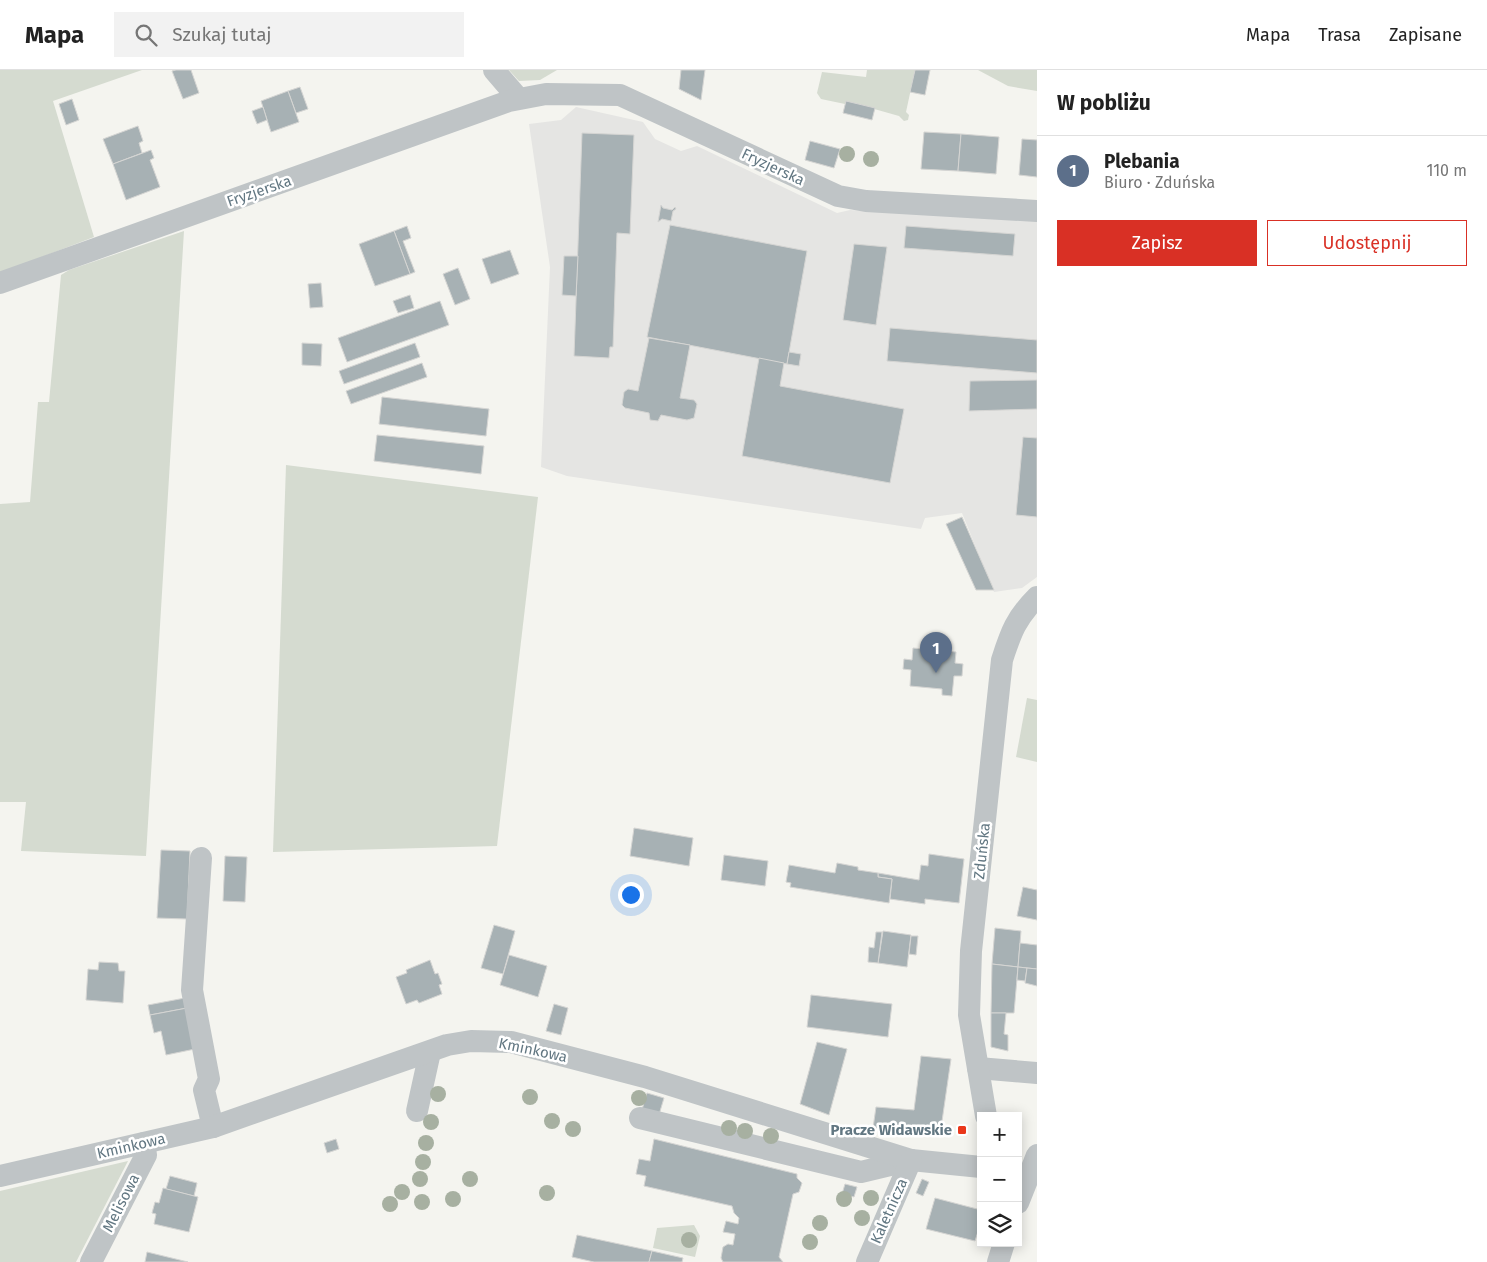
<!DOCTYPE html>
<html lang="pl">
<head>
<meta charset="utf-8">
<style>
  body { margin:0; font-family:"Fira Sans",sans-serif; background:#f2f2f2; color:#222 }
  .controls { position:absolute; right:15px; bottom:15px; display:grid; overflow:hidden; border-radius:0px; box-shadow:0 2px 12px #0003 }
  .controls button { width:45px; height:45px; display:grid; place-items:center; padding:0; border:0; border-bottom:1px solid #e0e0e0; background:#fff; color:#222; font:25px sans-serif }
  .you { position:absolute; left:630px; top:824px; width:18px; height:18px; margin:-12px; border:4px solid #fff; border-radius:50%; background:#1a73e8; box-shadow:0 0 0 8px #1a73e833 }
  .badge { display:grid; place-items:center; width:32px; height:32px; border-radius:50%; background:#d93025; color:#fff; font-size:16px; font-weight:700 }
  .pin { position:absolute; translate:-50% -41px; filter:drop-shadow(0 1px 2px #0008) }
  .pin::after { content:''; position:absolute; top:26px; width:18px; height:15px; background:inherit; clip-path:polygon(0 0,100% 0,50% 100%) }
  .list { margin:0; padding:0; list-style:none }
  h2 { display:flex; justify-content:space-between; align-items:center; height:65px; margin:0; padding:0 20px; font-size:21px }
  h2 small { font-size:16px; font-weight:400; color:#767676 }
  .list li { display:grid; grid-template-columns:32px 1fr auto; gap:15px; align-items:center; box-sizing:border-box; height:70px; padding:0 20px; border-top:1px solid #e0e0e0 }
  .list b { display:block; font-size:19px; white-space:nowrap }
  .list p { margin:0; font-size:16px; white-space:nowrap; color:#767676 }
  .list em { font-size:16px; font-style:normal; color:#767676 }
  .actions { display:flex; gap:10px; padding:15px 20px }
  .actions a { flex:1; padding:11px 0; border:1px solid #d93025; border-radius:0px; text-align:center; font-size:18px; color:#d93025 }
  .actions .main { background:#d93025; color:#fff }
  .icon { flex:none; width:28px; height:28px; fill:none; stroke:currentColor; stroke-width:2; stroke-linecap:round; stroke-linejoin:round }
  .map { position:relative; flex:none; width:1037px; height:1192px; overflow:hidden }
  header { display:flex; align-items:center; gap:30px; box-sizing:border-box; height:70px; padding:0 25px; background:#fff; border-bottom:1px solid #e0e0e0 }
  header strong { font-size:24px }
  nav { display:flex; gap:28px; margin-inline-start:auto; font-size:18px }
  .search { width:350px; height:45px; background:#f2f2f2; display:flex; align-items:center; gap:12px; box-sizing:border-box; padding:0 18px; border-radius:0px; color:#767676; font-size:19px }
  main { display:flex }
  aside { flex:1; background:#fff }
  .map>svg:first-child { display:block }
</style>
</head>
<body>
<header>
<strong>Mapa</strong>
<div class="search"><svg class="icon" aria-label="search" viewBox="0 0 24 24"><circle cx="10" cy="10" r="6"/><path d="M15 15l6 6"/></svg>Szukaj tutaj</div>
<nav><a>Mapa</a><a>Trasa</a><a>Zapisane</a></nav>
</header>
<main>
<div class="map">
<svg width="1037" height="1192" viewBox="0 0 1037 1192">
  <rect width="100%" height="100%" fill="#f4f4ef"/>
  <!-- built -->
  <path fill="#e5e5e3" d="M576,37L643,52L655,69L681,81L697,76L837,143L850,140L1037,151V507L1022,518L994,522L962,443L925,448L921,459L567,406L541,397L550,197L529,54L561,50Z"/>
  <!-- green -->
  <g fill="#d5dbd0">
    <path d="M0,0H142L53,31L94,167L0,203Z"/>
    <path d="M509,0H557L540,10L519,11Z"/>
    <path d="M867,0H915L906,42L909,45L908,50L904,51L899,46L846,31L845,34L821,29L817,23L822,2L866,7Z"/>
    <path d="M978,0H1037V21L1008,16Z"/>
    <path d="M184,161L146,786L21,781L26,732H0V434L30,432L38,332H49L61,205L69,200Z"/>
    <path d="M286,395L538,427L497,776L273,782Z"/>
    <path d="M1027,628L1037,630V692L1016,687Z"/>
    <path d="M128,1091L76,1192H0V1121Z"/>
    <path d="M694,1155L700,1166L695,1187L653,1178L657,1158Z"/>
  </g>
  <!-- building -->
  <g fill="#a7b1b4" stroke="#d5d5d3">
    <path d="M176,0H191L199,23L183,29L172,1Z"/>
    <path d="M681,0H705L701,30L679,19Z"/>
    <path d="M915,0H930L925,25L910,22Z"/>
    <path d="M300,17L308,39L296,43L288,21Z"/>
    <path d="M288,21L299,52L271,62L261,31Z"/>
    <path d="M72,29L79,50L66,55L59,34Z"/>
    <path d="M846,31L875,38L872,50L843,43Z"/>
    <path d="M263,37L267,50L257,54L252,41Z"/>
    <path d="M138,56L143,71L139,73L142,83L113,94L103,69Z"/>
    <path d="M924,62L961,64L958,101L921,99Z"/>
    <path d="M582,63L634,65L630,164L617,163L613,277H610L609,288L574,286Z"/>
    <path d="M961,64L999,67L996,104L958,101Z"/>
    <path d="M1022,69L1037,70V107L1019,105Z"/>
    <path d="M810,71L840,79L834,98L805,90Z"/>
    <path d="M151,80L154,88L150,90L160,117L126,130L113,94Z"/>
    <path d="M661,135L663,138L672,140L675,137L676,139L673,141L671,151L662,149L658,152Z"/>
    <path d="M670,155L807,181L787,294L647,267Z"/>
    <path d="M407,156L411,168L403,171L415,202L410,204L394,161Z"/>
    <path d="M906,156L1015,164L1013,186L904,178Z"/>
    <path d="M394,161L410,204L375,216L359,174Z"/>
    <path d="M854,174L887,177L876,255L843,250Z"/>
    <path d="M510,180L519,204L491,214L482,189Z"/>
    <path d="M564,186H578L576,226L562,225Z"/>
    <path d="M458,198L470,229L455,235L443,204Z"/>
    <path d="M321,213L323,237L310,238L308,214Z"/>
    <path d="M410,225L414,238L398,243L393,231Z"/>
    <path d="M440,231L449,255L347,292L338,268Z"/>
    <path d="M890,258L1037,270V303L887,291Z"/>
    <path d="M649,268L690,275L680,328L694,330L697,334L694,348L687,350L661,345L658,351L650,350L649,343L625,338L622,335L624,322L628,319L638,321Z"/>
    <path d="M302,273L322,274L321,296L302,295Z"/>
    <path d="M415,273L420,287L344,314L339,301Z"/>
    <path d="M789,282L801,284L799,296L787,294Z"/>
    <path d="M759,288L784,293L780,316L904,339L890,413L742,386Z"/>
    <path d="M422,293L427,307L351,334L346,321Z"/>
    <path d="M1037,310V339L969,341L970,311Z"/>
    <path d="M382,327L489,339L486,366L379,354Z"/>
    <path d="M377,365L484,376L481,404L374,391Z"/>
    <path d="M1023,367L1037,368V447L1016,445Z"/>
    <path d="M962,447L994,520H976L946,454Z"/>
    <path d="M913,578L956,582L955,593L963,594L962,606H954L952,626L942,625V619L910,616L911,600L903,599L904,589L912,590Z"/>
    <path d="M634,758L693,768L689,796L630,786Z"/>
    <path d="M161,780L190,781L187,849L157,848Z"/>
    <path d="M929,784L964,789L959,833L925,829V834L890,829L892,809L878,807V803L919,810L921,795L928,796Z"/>
    <path d="M724,785L768,791L765,816L721,810Z"/>
    <path d="M225,786L247,787L245,832L223,831Z"/>
    <path d="M837,793L858,797V800L878,803V807L892,809L889,833L790,817L791,813L786,812L789,795L835,803Z"/>
    <path d="M1023,817L1037,820V850L1017,846Z"/>
    <path d="M494,855L515,861L503,904L481,898Z"/>
    <path d="M995,858L1021,861L1018,897L992,894Z"/>
    <path d="M883,861L911,865L907,897L878,893Z"/>
    <path d="M876,862H882L878,893L868,892L869,877L874,878Z"/>
    <path d="M911,866H918L916,885L909,884Z"/>
    <path d="M1020,873L1037,875V899L1018,897Z"/>
    <path d="M509,885L547,896L538,927L500,915Z"/>
    <path d="M430,890L435,904L438,903L442,914L439,915L442,924L419,933L417,930L406,934L396,907L407,903L406,900Z"/>
    <path d="M99,892L118,893L119,901H125L123,933L86,930L88,899L98,900Z"/>
    <path d="M992,894L1018,897L1014,943H991Z"/>
    <path d="M1018,897L1027,898L1025,911L1017,910Z"/>
    <path d="M1027,898L1037,899V916L1025,913Z"/>
    <path d="M811,925L892,934L888,967L807,957Z"/>
    <path d="M185,928L187,938L150,945L148,935Z"/>
    <path d="M554,934L568,938L561,965L546,961Z"/>
    <path d="M187,938L195,979L166,985L161,961L154,963L150,945Z"/>
    <path d="M991,943H1006L1004,964L1008,965V981L991,977Z"/>
    <path d="M817,972L847,979L829,1045L800,1034Z"/>
    <path d="M921,986L951,989L940,1065L873,1058L876,1037L914,1040Z"/>
    <path d="M647,1023L664,1028L658,1048L641,1043Z"/>
    <path d="M336,1069L339,1079L327,1083L324,1073Z"/>
    <path d="M654,1069L797,1104V1108L802,1113L799,1122L793,1124L779,1187L783,1192H723L721,1188L723,1177L728,1174L733,1175L735,1164L723,1162L726,1151L738,1154L739,1148L734,1143L732,1136L644,1116L646,1106L636,1104L639,1089L650,1091Z"/>
    <path d="M170,1106L197,1113L194,1126L166,1119Z"/>
    <path d="M922,1109L929,1112L923,1126L916,1123Z"/>
    <path d="M845,1114L857,1117L854,1127L842,1124Z"/>
    <path d="M163,1118L198,1127L189,1162L154,1154L156,1144L152,1143L155,1132L159,1133Z"/>
    <path d="M935,1128L981,1140V1152L975,1171L926,1159Z"/>
    <path d="M577,1165L652,1181L649,1192H594L572,1187Z"/>
    <path d="M652,1181L683,1188L682,1192H649Z"/>
    <path d="M147,1182L188,1192H145Z"/>
  </g>
  <g fill="none" stroke-linecap="round" stroke-linejoin="round">
    <!-- minor -->
    <g stroke="#bfc4c6" stroke-width="22">
      <path d="M494,0L518,28"/>
      <path d="M0,213L509,31L546,24L620,25L838,126L866,131L1037,141"/>
      <path d="M201,788L192,920L209,1009L204,1020L213,1057"/>
      <path d="M978,998L1037,1003"/>
      <path d="M417,1041L430,982"/>
      <path d="M986,1046L969,945L971,881L1002,590C1011,562 1016,548 1037,527"/>
      <path d="M640,1048L861,1102L911,1090"/>
      <path d="M0,1106L213,1057L447,975L471,971L511,972L645,1007L911,1090L981,1097"/>
      <path d="M1018,1133L1037,1085"/>
      <path d="M91,1192L146,1085L144,1073"/>
      <path d="M867,1192L911,1090"/>
      <path d="M998,1192L1004,1173"/>
    </g>
  </g>
  <!-- trees -->
  <g fill="#a7b0a1">
    <circle cx="847" cy="84" r="8"/>
    <circle cx="871" cy="89" r="8"/>
    <circle cx="438" cy="1024" r="8"/>
    <circle cx="530" cy="1027" r="8"/>
    <circle cx="639" cy="1028" r="8"/>
    <circle cx="552" cy="1051" r="8"/>
    <circle cx="431" cy="1052" r="8"/>
    <circle cx="729" cy="1058" r="8"/>
    <circle cx="573" cy="1059" r="8"/>
    <circle cx="745" cy="1061" r="8"/>
    <circle cx="771" cy="1066" r="8"/>
    <circle cx="426" cy="1073" r="8"/>
    <circle cx="423" cy="1092" r="8"/>
    <circle cx="420" cy="1109" r="8"/>
    <circle cx="470" cy="1109" r="8"/>
    <circle cx="402" cy="1122" r="8"/>
    <circle cx="547" cy="1123" r="8"/>
    <circle cx="871" cy="1128" r="8"/>
    <circle cx="453" cy="1129" r="8"/>
    <circle cx="844" cy="1129" r="8"/>
    <circle cx="422" cy="1132" r="8"/>
    <circle cx="390" cy="1134" r="8"/>
    <circle cx="862" cy="1148" r="8"/>
    <circle cx="820" cy="1153" r="8"/>
    <circle cx="689" cy="1170" r="8"/>
    <circle cx="810" cy="1172" r="8"/>
  </g>
  <!-- markers -->
  <rect fill="#ea371a" stroke="#fff" stroke-width="2" x="957" y="1055" width="10" height="10" rx="2.5"/>
  <g text-anchor="middle" stroke-width="5" stroke-linejoin="round" paint-order="stroke">
    <!-- street labels -->
    <g font-size="15" fill="#627782" stroke="#fff">
      <text transform="translate(773 97) rotate(25)" y="5">Fryzjerska</text>
      <text transform="translate(259 121) rotate(-19)" y="5">Fryzjerska</text>
      <text transform="translate(982 781) rotate(-84)" y="5">Zduńska</text>
      <text transform="translate(533 980) rotate(12)" y="5">Kminkowa</text>
      <text transform="translate(131 1076) rotate(-13)" y="5">Kminkowa</text>
      <text transform="translate(121 1133) rotate(-63)" y="5">Melisowa</text>
      <text transform="translate(889 1141) rotate(-66)" y="5">Kaletnicza</text>
    </g>
    <!-- poi labels -->
    <g font-size="15" font-weight="bold" fill="#627782" stroke="#fff" text-anchor="end">
      <text x="952" y="1065">Pracze Widawskie</text>
    </g>
  </g>
</svg>
<div class="controls">
<button>+</button>
<button>−</button>
<button><svg class="icon" aria-label="layers" viewBox="0 0 24 24"><path d="M12 4l9 5-9 5-9-5zM3 14l9 5 9-5"/></svg></button>
</div>
<div class="you"></div>
<div class="pin badge" style="left:936px;top:603px;background:#5c6f8a">1</div>
</div>
<aside>
<h2>W pobliżu<small></small></h2>
<ul class="list">
<li><span class="badge" style="background:#5c6f8a">1</span><div><b>Plebania</b><p>Biuro · Zduńska</p></div><em>110 m</em></li>
</ul>
<div class="actions"><a class="main">Zapisz</a><a>Udostępnij</a></div>
</aside>
</main>
</body>
</html>
